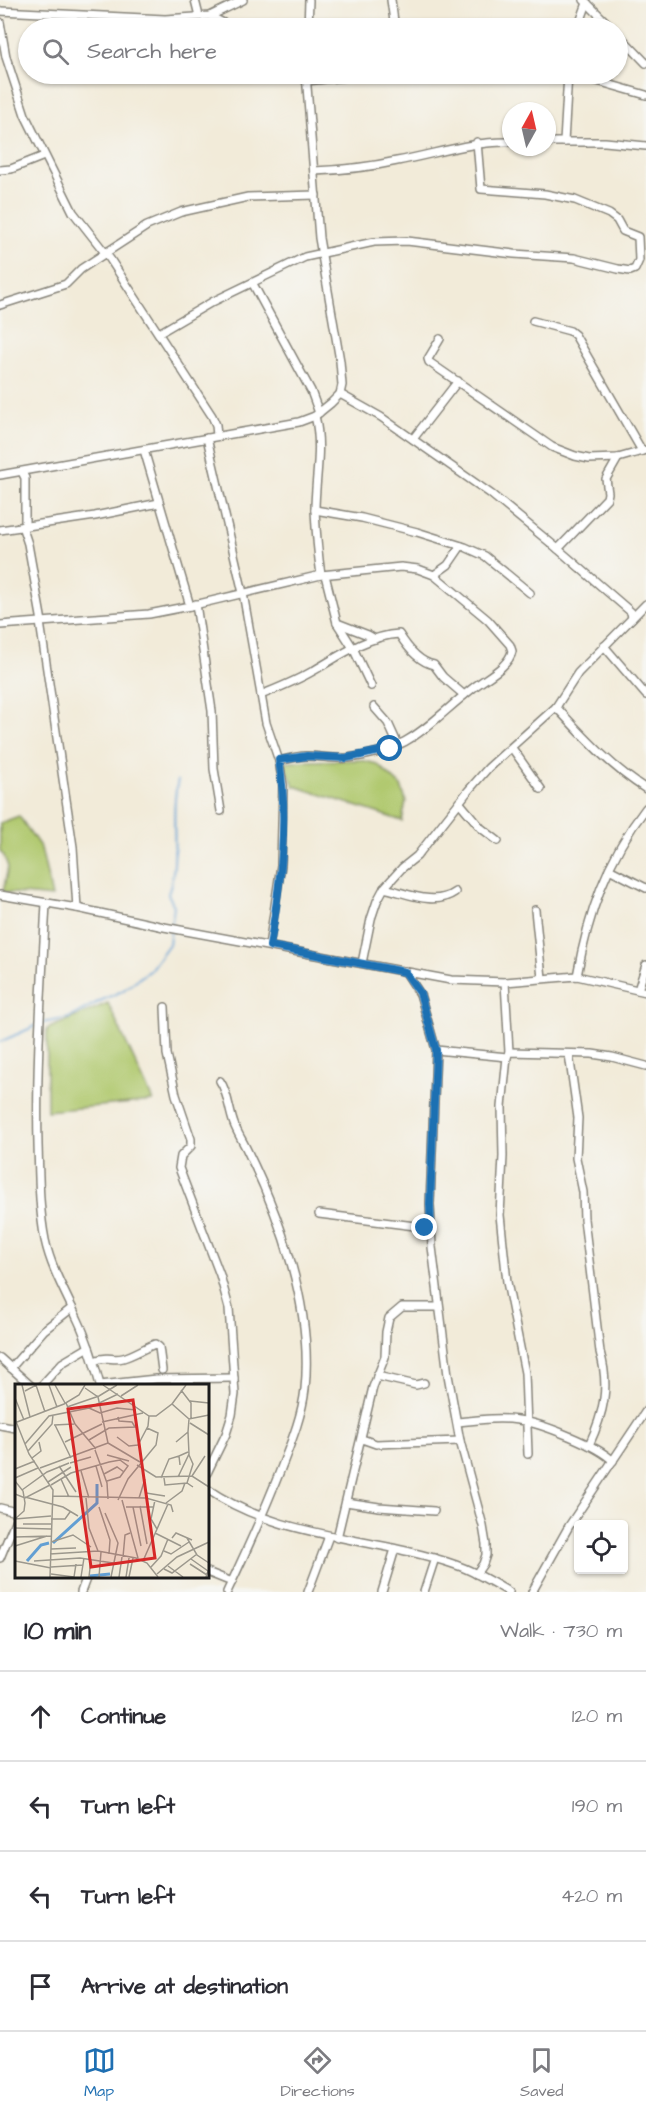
<!DOCTYPE html>
<html lang="en">
<head>
<meta charset="utf-8">
<style>
  body { margin:0; font-family:"Architects Daughter",sans-serif; background:#f2f2f3; color:#2b2b33 }
  .controls { position:absolute; right:18px; bottom:18px; display:grid; overflow:hidden; border-radius:6px; box-shadow:0 2px 4px #0004 }
  .controls button { width:54px; height:54px; display:grid; place-items:center; padding:0; border:0; border-bottom:2px solid #e1e1e2; background:#fff; color:#2b2b33; font:30px sans-serif }
  .compass { position:absolute; left:502px; top:102px; width:54px; height:54px; border-radius:50%; background:#fff; box-shadow:0 2px 4px #0004; rotate:8deg }
  .stop { position:absolute; width:18px; height:18px; margin:-14px; border:4px solid #1f6fb2; border-radius:50%; background:#fff }
  .stop.end { background:#1f6fb2; border-color:#fff; box-shadow:0 2px 6px #0008 }
  .list { margin:0; padding:0; list-style:none }
  h2 { display:flex; justify-content:space-between; align-items:center; height:78px; margin:0; padding:0 24px; font-size:26px }
  h2 small { font-size:20px; font-weight:400; color:#7c7c81 }
  .list li { display:grid; grid-template-columns:39px 1fr auto; gap:18px; align-items:center; box-sizing:border-box; height:90px; padding:0 24px; border-top:2px solid #e1e1e2 }
  .list b { display:block; font-size:22px; white-space:nowrap }
  .list em { font-size:20px; font-style:normal; color:#7c7c81 }
  .icon { flex:none; width:33px; height:33px; fill:none; stroke:currentColor; stroke-width:2; stroke-linecap:round; stroke-linejoin:round }
  .map { position:relative; flex:none; width:646px; height:1592px; overflow:hidden }
  .search { position:absolute; background:#fff; box-shadow:0 2px 4px #0004; left:18px; right:18px; top:18px; height:66px; display:flex; align-items:center; gap:15px; box-sizing:border-box; padding:0 21px; border-radius:33px; color:#7c7c81; font-size:22px }
  .sheet { height:438px; background:#fff }
  nav { display:flex; justify-content:space-around; align-items:center; box-sizing:border-box; height:84px; border-top:2px solid #e1e1e2; background:#fff; font-size:16px; color:#7c7c81 }
  nav a { display:grid; justify-items:center; gap:3px }
  nav .on { color:#1f6fb2 }
  .map>svg:first-child { display:block }
</style>
</head>
<body>
<div class="map">
<svg width="646" height="1592" viewBox="0 0 646 1592">
  <rect width="100%" height="100%" fill="#f6f6f2"/>
  <filter id="ink" filterUnits="userSpaceOnUse"><feTurbulence type="fractalNoise" baseFrequency=".0167" numOctaves="2"/><feDisplacementMap in="SourceGraphic" scale="12" xChannelSelector="R" yChannelSelector="G"/><feConvolveMatrix kernelMatrix="1 2 1 2 8 2 1 2 1" color-interpolation-filters="sRGB"/></filter>
  <filter id="wash" filterUnits="userSpaceOnUse"><feTurbulence type="fractalNoise" baseFrequency=".008" numOctaves="4" result="noise"/><feDisplacementMap in="SourceGraphic" scale="24" xChannelSelector="R" yChannelSelector="G"/><feGaussianBlur stdDeviation="1.35" result="paint"/><feColorMatrix in="noise" values="0 0 0 0 0 0 0 0 0 0 0 0 0 0 0 0 0 1.4 0 .05"/><feComposite in="paint" operator="in"/></filter>
  <g filter="url(#wash)">
    <rect width="100%" height="100%" fill="#f2ebd9"/>
    <!-- green -->
    <g fill="#b1c96f" stroke="#667246" stroke-width="1.5">
      <path d="M361,760L377,764L401,786L406,801L402,821L294,786L284,763L302,761Z"/>
      <path d="M19,816L41,848L52,897L3,892L8,867L4,856L0,851V823Z"/>
      <path d="M108,1003L153,1101L47,1111V1029Z"/>
    </g>
    <g fill="none" stroke-linecap="round" stroke-linejoin="round">
      <!-- stream -->
      <path stroke="#629fd3" stroke-width="2" d="M0,1042L42,1023L69,1018L100,1001L122,991L150,970L169,944L174,906L168,894C181,857 169,818 178,780"/>
    </g>
  </g>
  <g filter="url(#ink)">
    <g fill="none" stroke-linecap="round" stroke-linejoin="round">
      <!-- minor casing -->
      <g stroke="#87847a" stroke-width="10">
        <g id="minor">
          <path d="M195,0L199,16"/>
          <path d="M391,0L395,28"/>
          <path d="M584,0L612,28"/>
          <path d="M0,11L165,19L210,16L243,0"/>
          <path d="M210,16L233,28"/>
          <path d="M0,22L6,57L25,115L73,212L110,259L212,416L216,425L217,436"/>
          <path d="M308,28L309,0"/>
          <path d="M578,28L587,3"/>
          <path d="M618,34L646,63"/>
          <path d="M298,74L306,81L375,74"/>
          <path d="M573,74L646,95"/>
          <path d="M547,142H605L646,146"/>
          <path d="M564,142L568,74"/>
          <path d="M0,170L11,169L44,156"/>
          <path d="M314,171C342,170 370,167 397,161C436,154 471,141 511,142"/>
          <path d="M253,284L311,391L319,413"/>
          <path d="M0,305L66,284L81,269L147,226L181,212L248,197L316,195"/>
          <path d="M533,321L570,331L575,335L642,451"/>
          <path d="M159,333L212,302L305,257L374,242L407,241L514,254L574,258L618,269L630,271L635,269L639,260L638,237L623,231L617,220L609,214L575,200L545,194L481,189L477,142"/>
          <path d="M440,339L428,359L429,362L552,447L575,456L589,459L618,458L646,450"/>
          <path d="M340,394L381,417L491,494L558,549L631,612L632,618"/>
          <path d="M315,416C323,447 315,479 315,510C316,531 318,554 321,575"/>
          <path d="M207,438L243,593L266,723L279,761L283,785L281,865L269,946"/>
          <path d="M413,439L458,381"/>
          <path d="M144,450L190,606"/>
          <path d="M22,472L25,478V526"/>
          <path d="M0,475L299,422L315,416L331,403L340,394L342,385L340,361L319,238L306,74"/>
          <path d="M315,510L362,518L417,532L465,547L485,556L530,593"/>
          <path d="M22,526L28,544L42,622"/>
          <path d="M0,530L95,516L159,503"/>
          <path d="M558,549L607,498L608,493L606,479L618,458"/>
          <path d="M325,575L337,623L353,648L371,686"/>
          <path d="M434,575L448,565L461,546"/>
          <path d="M196,604L212,711L214,769L221,811"/>
          <path d="M40,622L73,847L77,908"/>
          <path d="M337,623L368,635L375,639"/>
          <path d="M0,625L149,614L190,606L321,575L401,567L418,569L434,575L488,620L510,645L512,651C509,667 485,678 473,688C426,725 412,751 347,758C333,759 320,756 306,756C297,756 288,759 279,761"/>
          <path d="M604,646L646,695"/>
          <path d="M261,695C278,688 296,681 313,671C339,656 367,636 399,634C407,647 419,662 434,665L443,677L464,695"/>
          <path d="M374,707L388,723L398,745"/>
          <path d="M556,707C584,737 611,767 646,789"/>
          <path d="M512,748L541,789"/>
          <path d="M459,802L481,828L498,841"/>
          <path d="M609,869L646,888"/>
          <path d="M384,888C407,893 434,907 455,892"/>
          <path d="M0,895L77,908L164,927L451,980L505,982L577,976L646,992"/>
          <path d="M46,903C42,984 36,1064 38,1145C39,1176 39,1209 45,1240C51,1268 66,1294 78,1320C88,1341 94,1363 100,1385"/>
          <path d="M535,910L542,978"/>
          <path d="M362,963L371,919L377,901L384,888L402,868L417,856L468,791L488,768L556,707L578,673L646,604"/>
          <path d="M405,971L420,994L436,1050L430,1204L432,1247L448,1375L460,1441L483,1526L486,1544V1555L483,1564L476,1574"/>
          <path d="M577,976C588,915 607,858 646,808"/>
          <path d="M505,982L509,1052"/>
          <path d="M638,990L646,965"/>
          <path d="M165,1007L167,1054L176,1095L191,1139V1146L181,1156L179,1168L220,1275L229,1308L235,1394L232,1415L226,1434L207,1473"/>
          <path d="M436,1050L507,1057L509,1052L592,1054L612,1057L646,1066"/>
          <path d="M569,1054L578,1118L576,1158L583,1192L584,1219L600,1352C610,1386 604,1413 589,1445"/>
          <path d="M507,1057L502,1107L503,1156L500,1215L507,1282L525,1373L528,1454"/>
          <path d="M220,1081C228,1092 229,1111 234,1124C237,1132 242,1140 246,1148C281,1219 313,1309 305,1389C302,1417 290,1445 280,1471C264,1512 246,1552 227,1592"/>
          <path d="M319,1214L431,1228"/>
          <path d="M0,1358L30,1385"/>
          <path d="M94,1361C108,1355 111,1361 123,1358C134,1355 144,1348 155,1344L159,1347L162,1370"/>
          <path d="M11,1368L44,1330L72,1308"/>
          <path d="M377,1376L416,1385L424,1383"/>
          <path d="M42,1385L62,1363L89,1347"/>
          <path d="M100,1385L156,1379L234,1378"/>
          <path d="M457,1422C477,1420 498,1417 518,1420C541,1423 597,1445 613,1461"/>
          <path d="M0,1425L16,1428"/>
          <path d="M362,1439L376,1444L460,1441"/>
          <path d="M207,1489C282,1540 373,1536 456,1565C474,1571 492,1582 509,1592"/>
          <path d="M346,1502L379,1507L434,1511"/>
          <path d="M0,1508L16,1512"/>
          <path d="M337,1538L373,1387L385,1357L386,1332L389,1318L402,1307H439"/>
          <path d="M0,1558L16,1519"/>
          <path d="M207,1572L232,1582"/>
          <path d="M81,1592L87,1576"/>
          <path d="M308,1592L329,1536"/>
          <path d="M382,1592L395,1549"/>
          <path d="M424,1592L435,1558"/>
          <path d="M532,1592L569,1526L646,1411"/>
        </g>
      </g>
      <!-- minor -->
      <use href="#minor" stroke="#fff" stroke-width="7"/>
    </g>
  </g>
  <g fill="none" stroke-linecap="round" stroke-linejoin="round" filter="url(#ink)">
    <!-- route -->
    <path stroke="#1f6fb2" stroke-width="8" d="M390,749L346,758L307,756L279,760C289,821 280,886 270,946L405,972L420,993L436,1050L430,1204L431,1228H425"/>
  </g>
  <!-- overview -->
  <g transform="translate(15 1384)">
    <rect width="194" height="194" fill="#f2ebd9"/>
    <path fill="none" stroke="#629fd3" stroke-width="3" d="M38,159L82,119V100M12,177L26,161L34,159M75,192L95,190"/>
    <path fill="none" stroke="#9c988d" stroke-width="1.5" d="M7,1L15,33M34,1L42,23M40,1L50,19M88,1L134,32H141L157,20L174,35L194,31M70,4L83,13L93,59M166,6L176,19V35M10,7L21,1L30,28M106,12L123,1M0,14L9,36M175,17L194,19M51,19L60,40L81,65M157,20L171,1M52,23L84,12L102,1M74,24L85,29L102,24L121,26M0,35L14,70L38,106L35,193M2,38L49,20L64,11L70,1M87,38L128,29M175,39L194,51M39,41L59,40M40,41L56,74M102,53L114,62L123,61M74,56L94,44L120,43L117,38L104,37L103,33M50,58L87,40M161,58L173,48L174,35M93,59L125,78M10,60L34,32L74,24L103,10M123,61L133,42L134,32M80,66L92,99L93,115M13,67L37,40L38,31M92,71L114,77M17,74L26,67L24,58M55,79L76,73M122,81L141,93L177,92L194,103M165,81L164,72L173,68M44,82L61,108M81,82L87,103M25,84L93,59M0,85L20,77M66,87L74,114M89,90L102,83L109,88M177,92L190,72M163,93L174,70L173,48M0,94L23,84M146,94L154,75L164,72M149,94L150,101L172,99L178,103M46,95L54,113M0,97L8,107L10,119L9,127L0,135M33,98L56,83M172,99L178,80L174,71M36,101L56,89L94,78L105,76L113,82L105,93L92,97M7,106L32,88L54,79M131,109L150,112M0,110L10,114L35,101M38,112L131,114L156,121L158,128M10,113L48,123L63,132M71,114L74,144L83,167M124,114L130,95M103,116L113,95L141,61L143,49L132,44M107,116L123,174M140,116L136,135L142,145M151,119L167,107L170,99M125,122L132,160M84,123L95,156L94,170M111,123H139M118,123L126,162M90,129L103,159L96,193M0,135L36,132M36,135H50L55,128M8,140H36M0,144L36,145M140,149L166,162M0,153L36,152M157,154L161,149L177,156M172,154L182,171L194,179M36,158L58,151L76,163M0,162L32,152M36,165L61,164M149,167L156,170L174,158M35,170L83,167L121,174L132,179L143,193M108,173L110,151L115,149M176,175L193,187L191,193M0,177L36,184M19,177L65,174L98,179M128,177L153,120M175,180L192,191M153,182L168,193M36,183L68,181M136,183L146,172L153,155M149,185L157,189L182,170M36,190L59,193L61,180M142,190L162,173L194,158M66,193L69,174M74,193L76,175M84,193L86,168M104,193L107,173M111,193L114,174M114,193L118,174"/>
    <path fill="#d62828" fill-opacity="0.15" stroke="#d62828" stroke-width="3" d="M118,16L140,174L76,183L53,25Z"/>
    <rect width="194" height="194" fill="none" stroke="#1c1c1c" stroke-width="3"/>
  </g>
</svg>
<div class="controls">
<button><svg class="icon" aria-label="locate" viewBox="0 0 24 24"><circle cx="12" cy="12" r="6"/><path d="M12 2v4M12 18v4M2 12h4M18 12h4"/></svg></button>
</div>
<svg class="compass" viewBox="-18 -18 36 36"><path d="M0-13l5 13h-10z" fill="#e53935"/><path d="M0 13l5-13h-10z" fill="#7c7c81"/></svg>
<div class="stop" style="left:390px;top:749px"></div>
<div class="stop end" style="left:425px;top:1228px"></div>
<div class="search"><svg class="icon" aria-label="search" viewBox="0 0 24 24"><circle cx="10" cy="10" r="6"/><path d="M15 15l6 6"/></svg>Search here</div>
</div>
<section class="sheet">
<h2>10 min<small>Walk · 730 m</small></h2>
<ul class="list">
<li><svg class="icon" aria-label="ahead" viewBox="0 0 24 24"><path d="M12 20V5M6 11l6-6 6 6"/></svg><div><b>Continue</b></div><em>120 m</em></li>
<li><svg class="icon" aria-label="left" viewBox="0 0 24 24"><path d="M17 20v-9H6M10 6l-5 5 5 5"/></svg><div><b>Turn left</b></div><em>190 m</em></li>
<li><svg class="icon" aria-label="left" viewBox="0 0 24 24"><path d="M17 20v-9H6M10 6l-5 5 5 5"/></svg><div><b>Turn left</b></div><em>420 m</em></li>
<li><svg class="icon" aria-label="arrive" viewBox="0 0 24 24"><path d="M6 21V4h12l-3 4 3 4H6"/></svg><div><b>Arrive at destination</b></div></li>
</ul>
</section>
<nav>
<a class="on"><svg class="icon" aria-label="map" viewBox="0 0 24 24"><path d="M3 6l6-2 6 2 6-2v14l-6 2-6-2-6 2zM9 4v14M15 6v14"/></svg>Map</a>
<a><svg class="icon" aria-label="directions" viewBox="0 0 24 24"><path d="M12 3l9 9-9 9-9-9zM9 14v-3h6M13 9l2 2-2 2"/></svg>Directions</a>
<a><svg class="icon" aria-label="saved" viewBox="0 0 24 24"><path d="M7 4h10v16l-5-4-5 4z"/></svg>Saved</a>
</nav>
</body>
</html>
